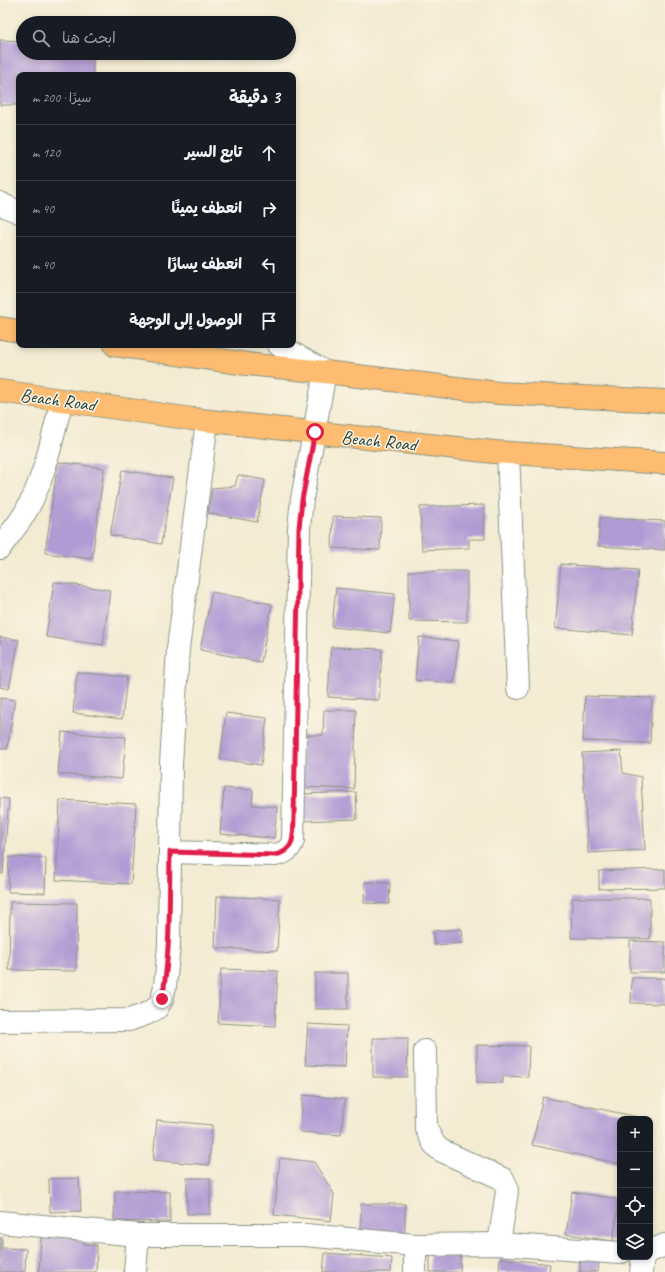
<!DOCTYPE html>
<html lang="ar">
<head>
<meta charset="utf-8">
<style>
  body { margin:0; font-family:Caveat,"Playpen Sans Arabic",sans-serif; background:#20242c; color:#f1f3f6; direction:rtl }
  .controls { position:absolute; right:12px; bottom:12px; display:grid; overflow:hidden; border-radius:8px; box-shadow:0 2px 6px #0003 }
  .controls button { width:36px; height:36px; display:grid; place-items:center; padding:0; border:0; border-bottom:1px solid #363941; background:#171b24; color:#f1f3f6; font:20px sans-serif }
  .stop { position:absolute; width:12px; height:12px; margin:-9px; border:3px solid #e11d48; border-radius:50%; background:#fff }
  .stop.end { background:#e11d48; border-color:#fff; box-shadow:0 1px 4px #0008 }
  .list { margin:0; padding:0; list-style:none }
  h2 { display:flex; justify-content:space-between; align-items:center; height:52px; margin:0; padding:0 16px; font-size:17px }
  h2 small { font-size:13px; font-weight:400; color:#9ea1a6 }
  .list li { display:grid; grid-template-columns:26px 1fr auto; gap:12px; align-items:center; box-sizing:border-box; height:56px; padding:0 16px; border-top:1px solid #363941 }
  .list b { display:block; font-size:15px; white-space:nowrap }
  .list em { font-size:13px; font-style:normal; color:#9ea1a6 }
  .icon { flex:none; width:22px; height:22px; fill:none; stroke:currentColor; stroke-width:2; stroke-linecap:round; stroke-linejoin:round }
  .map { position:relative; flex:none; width:665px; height:1272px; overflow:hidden; direction:ltr }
  .search { position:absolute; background:#171b24; box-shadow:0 2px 6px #0003; left:16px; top:16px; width:280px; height:44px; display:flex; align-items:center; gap:10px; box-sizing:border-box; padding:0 14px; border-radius:22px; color:#9ea1a6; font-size:15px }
  .panel { position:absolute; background:#171b24; box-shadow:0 2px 6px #0003; left:16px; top:72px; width:280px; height:276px; border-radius:8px; direction:rtl }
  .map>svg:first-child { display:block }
</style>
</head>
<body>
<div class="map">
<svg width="665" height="1272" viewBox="0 0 665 1272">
  <rect width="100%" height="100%" fill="#fcf5e5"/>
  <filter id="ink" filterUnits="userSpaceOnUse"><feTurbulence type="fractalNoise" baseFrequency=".025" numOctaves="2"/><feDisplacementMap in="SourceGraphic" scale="8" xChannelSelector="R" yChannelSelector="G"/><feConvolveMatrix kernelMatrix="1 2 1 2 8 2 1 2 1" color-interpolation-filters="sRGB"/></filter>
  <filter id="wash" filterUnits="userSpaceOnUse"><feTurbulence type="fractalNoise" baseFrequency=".012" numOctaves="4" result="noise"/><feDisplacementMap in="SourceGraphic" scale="16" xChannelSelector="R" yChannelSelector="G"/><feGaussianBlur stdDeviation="0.9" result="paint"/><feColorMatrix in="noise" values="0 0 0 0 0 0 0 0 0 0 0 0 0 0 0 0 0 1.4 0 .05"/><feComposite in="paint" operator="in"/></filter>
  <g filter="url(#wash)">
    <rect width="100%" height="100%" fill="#f3ebd2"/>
    <g id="blocks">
      <!-- building -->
      <g fill="#b19bd4">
        <path d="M0,40L23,41V53H93V75H19V105H0Z"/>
        <path d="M58,462L104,468L92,559L45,553Z"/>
        <path d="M122,470L173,478L161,544L110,535Z"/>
        <path d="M238,475L265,480L257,522L208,513L212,488L235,486Z"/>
        <path d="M484,505L485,539H469V548L422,550L420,507Z"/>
        <path d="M333,516L381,518L380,550L332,548Z"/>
        <path d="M600,518L665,521V550L598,546Z"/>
        <path d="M561,564L638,570L632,635L555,628Z"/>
        <path d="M409,571H467V622L409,621Z"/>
        <path d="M54,582L110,590L103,645L46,637Z"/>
        <path d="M336,588L395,594L390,633L332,627Z"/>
        <path d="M212,592L272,604L261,662L200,650Z"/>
        <path d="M0,637L19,640L9,689L0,687Z"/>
        <path d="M419,637L458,641L454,683L415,680Z"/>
        <path d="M331,647L382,649L379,700L328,697Z"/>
        <path d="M77,672L127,677L122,719L73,713Z"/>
        <path d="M585,696L652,698L650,743L583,741Z"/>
        <path d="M0,698L15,700L7,749L0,748Z"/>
        <path d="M324,710H356L354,789L301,787L302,735H323Z"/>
        <path d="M226,713L267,718L261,765L220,759Z"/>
        <path d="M62,732L126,737L122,779L58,774Z"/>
        <path d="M621,751L623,773L641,777L645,850L588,853L582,753Z"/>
        <path d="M224,788L253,790L252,805L277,807L274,838L220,834Z"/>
        <path d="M356,792L357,819L302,821L301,794Z"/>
        <path d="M0,798L9,799L3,874L0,873Z"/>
        <path d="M60,800L136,804L131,884L56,880Z"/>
        <path d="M9,857L46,858L45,893L8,892Z"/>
        <path d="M665,869V888L599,889V871Z"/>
        <path d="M365,882L390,883L389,904L364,903Z"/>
        <path d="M217,896L280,899L277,951L215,948Z"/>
        <path d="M572,898H650V939L571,938Z"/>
        <path d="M10,902L77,903L76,971L9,970Z"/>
        <path d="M462,929L463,943L434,945L433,931Z"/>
        <path d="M630,941L665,942V972H630Z"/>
        <path d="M221,969L278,971L275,1026L218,1023Z"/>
        <rect x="315" y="973" width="33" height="36"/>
        <path d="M632,978H665V1004L631,1003Z"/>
        <path d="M308,1024L347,1026L345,1067L305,1065Z"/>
        <path d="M373,1038H408L407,1077H373Z"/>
        <path d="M477,1045L529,1046L528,1077L503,1076V1083L477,1082Z"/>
        <path d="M303,1095L345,1099L341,1135L300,1132Z"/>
        <path d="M543,1097L638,1117V1119H620V1164L532,1145Z"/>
        <path d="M157,1120L212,1125L209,1165L153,1160Z"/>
        <path d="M280,1158L314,1162L334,1194L331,1221L274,1215Z"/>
        <path d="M79,1178L81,1211L50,1212L49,1179Z"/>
        <rect x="187" y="1178" width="23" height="36"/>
        <path d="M115,1191L170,1192V1222L114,1221Z"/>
        <path d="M572,1192L619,1199L613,1241L566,1234Z"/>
        <rect x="361" y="1204" width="44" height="30"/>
        <path d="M41,1235L84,1237V1244L97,1245L96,1272H39Z"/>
        <path d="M0,1238H2V1248L26,1249L25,1272H0Z"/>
        <path d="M325,1253L392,1258L391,1272H323Z"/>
        <rect x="430" y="1255" width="30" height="17"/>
        <path d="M500,1258L550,1264L549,1272H499Z"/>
        <path d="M580,1258L599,1260L598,1272H580Z"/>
      </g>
    </g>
  </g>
  <g filter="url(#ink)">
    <use href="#blocks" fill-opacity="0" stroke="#899483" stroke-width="1"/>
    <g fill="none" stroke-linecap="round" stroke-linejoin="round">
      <!-- minor casing -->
      <g stroke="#899483" stroke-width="24">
        <g id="minor">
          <path d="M0,203L7,207L19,212"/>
          <path d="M207,421L178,649L171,764L170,852L275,855C285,853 290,850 293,840L299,528L302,499L325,372L279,345"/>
          <path d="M508,453L518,688"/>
          <path d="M0,548C8,536 18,525 25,513C45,479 52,438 62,400"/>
          <path d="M0,1021L129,1020L146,1014L157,1008L162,999L165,986L169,945L170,852"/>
          <path d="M425,1051L426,1128L434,1144L440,1150L503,1179L506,1185L507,1191L499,1244"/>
          <path d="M0,1222L138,1235H305L415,1245L499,1244L620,1253"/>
          <path d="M415,1245V1272"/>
          <path d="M650,1251L665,1245"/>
          <path d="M135,1272L138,1235"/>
          <path d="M641,1272L643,1257"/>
        </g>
      </g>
      <!-- highway casing -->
      <g stroke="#899483" stroke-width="24">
        <g id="highway">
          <path d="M0,328L19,331"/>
          <path d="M115,345L247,364L325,372L498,393L665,401"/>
          <path d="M0,391L192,419L494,452L665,463"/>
        </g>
      </g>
      <!-- minor -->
      <use href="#minor" stroke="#fff" stroke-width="22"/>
      <!-- highway -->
      <use href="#highway" stroke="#fdbc6f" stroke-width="22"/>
    </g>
  </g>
  <g fill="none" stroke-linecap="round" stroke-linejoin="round" filter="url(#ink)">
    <!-- route -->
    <path stroke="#e11d48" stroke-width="5" d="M162,999C171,951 169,901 170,852L275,855C296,851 293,835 294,818L299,528L302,500L315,432"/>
  </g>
  <g text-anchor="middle" stroke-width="3" stroke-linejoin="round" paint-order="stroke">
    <!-- street labels -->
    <g font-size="19" fill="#1f3d34" stroke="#fcf5e5">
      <text transform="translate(58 399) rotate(8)" y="7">Beach Road</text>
      <text transform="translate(379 440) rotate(6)" y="7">Beach Road</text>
    </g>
  </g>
</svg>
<div class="controls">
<button>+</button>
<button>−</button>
<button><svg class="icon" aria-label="locate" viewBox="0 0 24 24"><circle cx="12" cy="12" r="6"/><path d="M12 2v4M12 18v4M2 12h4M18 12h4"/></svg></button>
<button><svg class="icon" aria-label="layers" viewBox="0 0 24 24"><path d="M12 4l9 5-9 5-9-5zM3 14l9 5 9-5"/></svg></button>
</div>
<div class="stop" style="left:315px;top:432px"></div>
<div class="stop end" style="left:162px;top:999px"></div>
<div class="search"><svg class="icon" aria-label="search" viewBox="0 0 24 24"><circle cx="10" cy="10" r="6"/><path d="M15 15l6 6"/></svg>ابحث هنا</div>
<section class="panel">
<h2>3 دقيقة<small>سيرًا · 200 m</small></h2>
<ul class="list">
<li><svg class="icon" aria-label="ahead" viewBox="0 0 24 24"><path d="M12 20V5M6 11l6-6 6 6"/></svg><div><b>تابع السير</b></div><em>120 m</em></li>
<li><svg class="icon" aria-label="right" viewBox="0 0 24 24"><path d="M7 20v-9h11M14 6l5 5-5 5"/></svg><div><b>انعطف يمينًا</b></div><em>40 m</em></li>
<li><svg class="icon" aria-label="left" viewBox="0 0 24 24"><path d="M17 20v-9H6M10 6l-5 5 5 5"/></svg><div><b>انعطف يسارًا</b></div><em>40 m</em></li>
<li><svg class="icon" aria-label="arrive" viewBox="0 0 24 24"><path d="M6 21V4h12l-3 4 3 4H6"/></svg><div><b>الوصول إلى الوجهة</b></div></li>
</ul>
</section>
</div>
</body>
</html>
